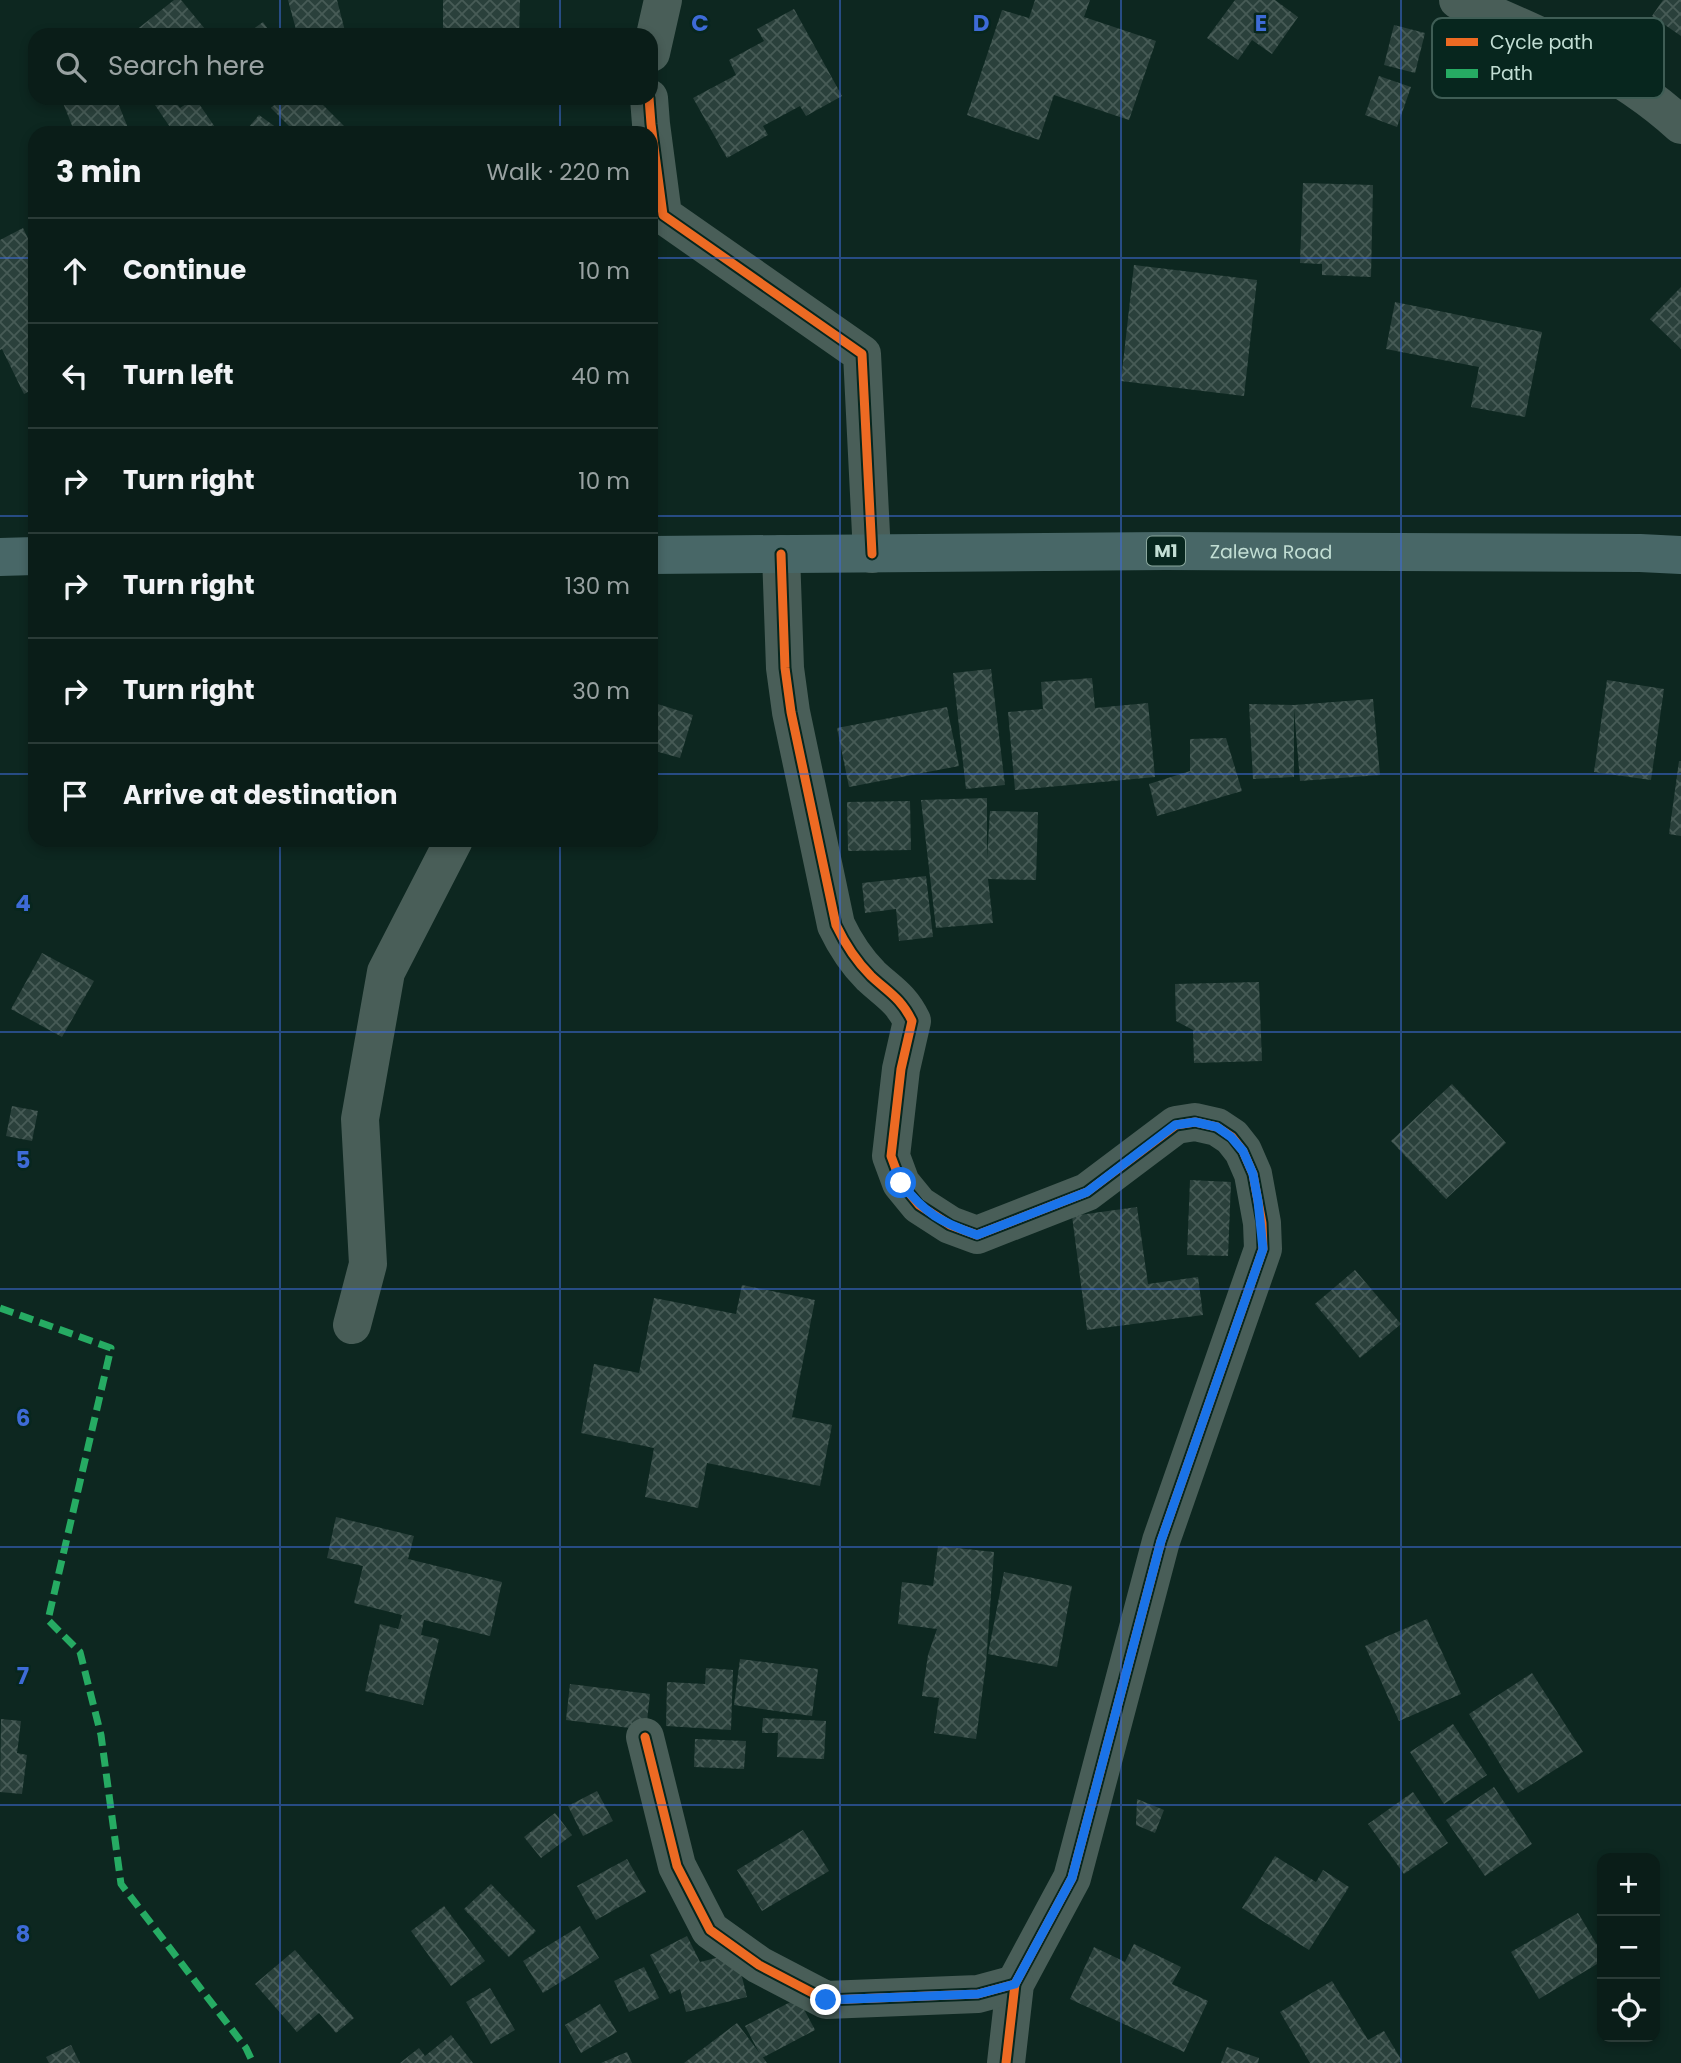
<!DOCTYPE html>
<html lang="en">
<head>
<meta charset="utf-8">
<style>
  body { margin:0; font-family:Poppins,sans-serif; background:#132621; color:#f1f3f6 }
  .controls { position:absolute; right:21px; bottom:21px; display:grid; overflow:hidden; border-radius:14px; box-shadow:0 4px 10px #0003 }
  .controls button { width:63px; height:63px; display:grid; place-items:center; padding:0; border:0; border-bottom:2px solid #2a3b37; background:#0a1d18; color:#f1f3f6; font:35px sans-serif }
  .stop { position:absolute; width:21px; height:21px; margin:-16px; border:5px solid #1a73e8; border-radius:50%; background:#fff }
  .stop.end { background:#1a73e8; border-color:#fff; box-shadow:0 2px 7px #0008 }
  .list { margin:0; padding:0; list-style:none }
  h2 { display:flex; justify-content:space-between; align-items:center; height:91px; margin:0; padding:0 28px; font-size:30px }
  h2 small { font-size:23px; font-weight:400; color:#99a2a2 }
  .list li { display:grid; grid-template-columns:46px 1fr auto; gap:21px; align-items:center; box-sizing:border-box; height:105px; padding:0 28px; border-top:2px solid #2a3b37 }
  .list b { display:block; font-size:26px; white-space:nowrap }
  .list em { font-size:23px; font-style:normal; color:#99a2a2 }
  .icon { flex:none; width:38px; height:38px; fill:none; stroke:currentColor; stroke-width:2; stroke-linecap:round; stroke-linejoin:round }
  .map { position:relative; flex:none; width:1681px; height:2063px; overflow:hidden }
  .search { position:absolute; background:#0a1d18; box-shadow:0 4px 10px #0003; left:28px; top:28px; width:630px; height:77px; display:flex; align-items:center; gap:18px; box-sizing:border-box; padding:0 24px; border-radius:21px; color:#99a2a2; font-size:26px }
  .panel { position:absolute; background:#0a1d18; box-shadow:0 4px 10px #0003; left:28px; top:126px; width:630px; height:721px; border-radius:21px }
  .map>svg:first-child { display:block }
</style>
</head>
<body>
<div class="map">
<svg width="1681" height="2063" viewBox="0 0 1681 2063">
  <defs>
    <pattern id="building-cross-hatch" width="8" height="8" patternUnits="userSpaceOnUse" patternTransform="scale(1.75)"><rect width="8" height="8" fill="#2a403b"/><path d="M0 0l8 8M0 8l8-8" fill="none" stroke="#475b56"/></pattern>
  </defs>
  <rect width="100%" height="100%" fill="#0d2720"/>
  <!-- building -->
  <g fill="url(#building-cross-hatch)">
    <path d="M174,0H181L210,35H130Z"/>
    <path d="M288,0H337L346,35H310L309,30L297,33Z"/>
    <path d="M443,0H520L519,35H443Z"/>
    <path d="M1035,0H1090L1084,17L1156,41L1129,120L1054,95L1039,140L967,115L1002,10L1029,18Z"/>
    <path d="M1235,0H1275L1298,17L1272,54L1252,40L1238,60L1207,38Z"/>
    <path d="M1663,0H1681V36L1652,16Z"/>
    <path d="M794,9L842,96L806,116L800,106L763,126L768,135L727,158L693,98L736,75L729,60L764,41L757,29Z"/>
    <path d="M263,22L272,35H245Z"/>
    <path d="M1394,25L1425,33L1415,73L1384,65Z"/>
    <path d="M1379,76L1411,87L1397,127L1365,115Z"/>
    <path d="M61,98H116L130,133H75Z"/>
    <path d="M164,98H173L180,108L195,98L219,133H174L155,105Z"/>
    <path d="M282,98H316L346,128L341,133H296L271,108Z"/>
    <path d="M259,115L284,133H244Z"/>
    <path d="M1303,183L1373,185L1371,277L1322,275V264L1300,263Z"/>
    <path d="M23,228L35,253V388L24,394L2,349L0,350V240Z"/>
    <path d="M1134,265L1257,280L1244,396L1121,381Z"/>
    <path d="M1681,287V349L1650,319Z"/>
    <path d="M1395,302L1542,332L1525,417L1471,407L1479,367L1386,349Z"/>
    <path d="M991,669L1005,785L966,789L953,673Z"/>
    <path d="M1092,678L1095,708L1148,703L1155,777L1015,790L1008,712L1043,709L1041,682Z"/>
    <path d="M1607,680L1664,689L1651,780L1594,772Z"/>
    <path d="M1373,699L1380,775L1300,781L1294,709V777L1253,779L1249,704L1294,705Z"/>
    <path d="M651,702L693,715L680,758L655,751L651,760Z"/>
    <path d="M947,707L959,766L849,787L837,728Z"/>
    <path d="M1226,738L1242,791L1157,816L1149,784L1190,771V739Z"/>
    <path d="M1679,761H1681V836L1669,834Z"/>
    <path d="M987,798V858L990,811L1038,812L1036,880L988,879L993,923L936,928L921,800Z"/>
    <path d="M910,801L911,850L848,851L847,802Z"/>
    <path d="M926,876L933,937L899,941L896,909L865,913L862,883Z"/>
    <path d="M42,953L94,981L62,1037L11,1009Z"/>
    <path d="M1259,982L1262,1061L1194,1063L1193,1030L1176,1021L1175,984Z"/>
    <path d="M1452,1084L1506,1143L1446,1199L1391,1141Z"/>
    <path d="M12,1106L38,1111L32,1141L6,1136Z"/>
    <path d="M1190,1180L1231,1182L1228,1256L1187,1255Z"/>
    <path d="M1137,1207L1148,1284L1198,1277L1203,1315L1087,1330L1072,1216Z"/>
    <path d="M1355,1270L1401,1324L1360,1358L1315,1304Z"/>
    <path d="M742,1285L815,1300L792,1417L832,1425L820,1486L707,1463L698,1508L645,1497L654,1448L581,1433L594,1364L639,1373L654,1298L736,1314Z"/>
    <path d="M336,1517L414,1536L408,1559L502,1582L490,1636L424,1620L421,1635L439,1639L423,1705L365,1691L380,1624L398,1629L402,1615L354,1603L363,1566L327,1558Z"/>
    <path d="M938,1546L994,1552L986,1664L976,1739L934,1733L939,1698L922,1696L928,1655L937,1629L898,1624L902,1582L933,1586Z"/>
    <path d="M1004,1572L1072,1586L1057,1667L988,1654Z"/>
    <path d="M1427,1619L1461,1694L1399,1721L1365,1646Z"/>
    <path d="M740,1659L818,1669L812,1716L734,1705Z"/>
    <path d="M706,1668L733,1670L731,1730L666,1726L667,1682L705,1684Z"/>
    <path d="M1532,1673L1583,1752L1518,1793L1469,1714Z"/>
    <path d="M570,1684L650,1694L646,1730L566,1720Z"/>
    <path d="M763,1718L826,1721L824,1759L777,1757L778,1733H762Z"/>
    <path d="M1,1719L21,1721L17,1753L27,1755L22,1794L0,1792Z"/>
    <path d="M1453,1724L1487,1775L1444,1804L1410,1752Z"/>
    <path d="M695,1739L746,1741L744,1769L694,1767Z"/>
    <path d="M1494,1787L1532,1844L1485,1876L1446,1820Z"/>
    <path d="M597,1791L613,1821L583,1836L568,1806Z"/>
    <path d="M1413,1792L1448,1843L1404,1874L1368,1824Z"/>
    <path d="M1137,1799L1164,1810L1155,1833L1136,1825Z"/>
    <path d="M555,1813L572,1835L541,1858L524,1837Z"/>
    <path d="M803,1830L829,1871L762,1911L737,1870Z"/>
    <path d="M1275,1856L1316,1882L1323,1870L1349,1887L1309,1950L1242,1908Z"/>
    <path d="M627,1859L646,1892L596,1920L577,1886Z"/>
    <path d="M491,1884L536,1931L509,1957L464,1909Z"/>
    <path d="M444,1906L485,1961L451,1986L411,1931Z"/>
    <path d="M1578,1913L1602,1953V1961L1539,1999L1511,1952Z"/>
    <path d="M580,1926L599,1958L543,1993L523,1961Z"/>
    <path d="M687,1936L700,1962L736,1953L747,1997L686,2012L680,1989L670,1994L650,1955Z"/>
    <path d="M1134,1944L1181,1967L1172,1984L1208,2001L1184,2052L1070,1999L1094,1947L1125,1962Z"/>
    <path d="M295,1950L354,2018L336,2033L319,2013L297,2032L255,1984Z"/>
    <path d="M644,1967L659,1998L629,2012L614,1981Z"/>
    <path d="M1332,1981L1368,2040L1384,2031L1402,2061L1398,2063H1310L1280,2012Z"/>
    <path d="M490,1988L515,2030L491,2044L466,2002Z"/>
    <path d="M798,1998L815,2030L762,2058L745,2026Z"/>
    <path d="M600,2004L617,2032L581,2053L565,2025Z"/>
    <path d="M737,2023L767,2063H684Z"/>
    <path d="M451,2035L473,2063H400L419,2048L425,2056Z"/>
    <path d="M71,2045L80,2063H49L46,2057Z"/>
    <path d="M1227,2047L1259,2058L1258,2063H1221Z"/>
    <path d="M627,2052L632,2063H601Z"/>
  </g>
  <g fill="none" stroke-linecap="round" stroke-linejoin="round">
    <!-- minor -->
    <g stroke="#495e58" stroke-width="38">
      <path d="M1458,0C1536,33 1618,67 1681,125"/>
      <path d="M651,53L663,0"/>
      <path d="M649,98L651,124L663,215L862,354L872,554"/>
      <path d="M781,554L785,668L791,712L836,925C845,944 856,961 871,976C888,992 901,998 912,1021L901,1069L891,1156L901,1183L919,1205L950,1225L977,1235L1087,1192L1176,1125L1195,1122L1217,1127L1232,1137L1243,1151L1253,1174L1262,1223L1263,1249L1161,1541L1072,1878L1015,1984L1006,2063"/>
      <path d="M352,1325L368,1264L360,1119L386,972L454,840"/>
      <path d="M645,1737L677,1866L710,1930L759,1965L826,2000L978,1994L1015,1984"/>
    </g>
    <!-- trunk -->
    <g stroke="#486767" stroke-width="38">
      <path id="s1" d="M651,555L1165,551L1640,553L1681,555"/>
      <path d="M0,557L35,556"/>
    </g>
    <!-- quiet -->
    <path stroke="#26ab63" stroke-width="7" stroke-dasharray="14 7" stroke-linecap="butt" d="M0,1308L111,1348L48,1620L80,1652L101,1735L121,1884L246,2048L253,2063"/>
    <!-- cycleway casing -->
    <g stroke="#07261e" stroke-width="13">
      <g id="cycleway">
        <path d="M649,98L651,124L663,215L862,354L872,554"/>
        <path d="M781,554L785,668L791,712L836,925C845,944 856,961 871,976C888,992 901,998 912,1021L901,1069L891,1156L901,1183L919,1205L950,1225L977,1235L1087,1192L1176,1125L1195,1122L1217,1127L1232,1137L1243,1151L1253,1174L1262,1223L1263,1249L1161,1541L1072,1878L1015,1984L1006,2063"/>
        <path d="M645,1737L677,1866L710,1930L759,1965L826,2000L978,1994L1015,1984"/>
      </g>
    </g>
    <!-- cycleway -->
    <use href="#cycleway" stroke="#ed6a23" stroke-width="9"/>
  </g>
  <g fill="none" stroke-linecap="round" stroke-linejoin="round">
    <!-- route -->
    <path stroke="#1a73e8" stroke-width="9" d="M826,2000L978,1994L1015,1984L1072,1878L1161,1541L1263,1249L1258,1201L1253,1174L1243,1151L1231,1137L1217,1127L1195,1122L1175,1125L1087,1192L977,1235C940,1222 926,1214 901,1183"/>
  </g>
  <!-- grid -->
  <path fill="none" stroke="#3e6bd7" stroke-width="2" stroke-opacity="0.55" d="M280,0V35M560,0V35M840,0V2063M1121,0V2063M1401,0V2063M280,98V133M560,98V133M0,258H35M651,258H1681M0,516H35M651,516H1681M0,774H35M651,774H1681M280,840V2063M560,840V2063M0,1032H1681M0,1289H1681M0,1547H1681M0,1805H1681"/>
  <g text-anchor="middle" stroke-width="5" stroke-linejoin="round" paint-order="stroke">
    <!-- shield labels -->
    <rect fill="#07261e" stroke="#8aa79d" stroke-width="2" x="1147" y="536.5" width="38" height="29" rx="5"/>
    <g font-size="18" font-weight="bold" fill="#c2ded4">
      <text x="1166" y="557">M1</text>
    </g>
    <!-- street labels -->
    <g font-size="19" fill="#c2ded4" stroke="#07261e">
      <text dy="7" stroke="none"><textPath href="#s1" startOffset="620">Zalewa Road</textPath></text>
    </g>
  </g>
  <!-- legend -->
  <rect x="1432" y="18" width="232" height="80" rx="10" fill="#07261e" stroke="#3f5d55" stroke-width="2"/>
  <rect x="1446" y="38" width="32" height="8" fill="#ed6a23"/>
  <rect x="1446" y="69" width="32" height="9" fill="#26ab63"/>
  <g font-size="19" fill="#c2ded4">
    <text x="1490" y="49">Cycle path</text>
    <text x="1490" y="80">Path</text>
  </g>
  <g font-size="23" text-anchor="middle" font-weight="bold" fill="#3e6bd7" stroke="#07261e" stroke-width="5" stroke-linejoin="round" paint-order="stroke">
    <text x="700" y="31">C</text>
    <text x="981" y="31">D</text>
    <text x="1261" y="31">E</text>
    <text x="23" y="911">4</text>
    <text x="23" y="1168">5</text>
    <text x="23" y="1426">6</text>
    <text x="23" y="1684">7</text>
    <text x="23" y="1942">8</text>
  </g>
</svg>
<div class="controls">
<button>+</button>
<button>−</button>
<button><svg class="icon" aria-label="locate" viewBox="0 0 24 24"><circle cx="12" cy="12" r="6"/><path d="M12 2v4M12 18v4M2 12h4M18 12h4"/></svg></button>
</div>
<div class="stop" style="left:901px;top:1183px"></div>
<div class="stop end" style="left:826px;top:2000px"></div>
<div class="search"><svg class="icon" aria-label="search" viewBox="0 0 24 24"><circle cx="10" cy="10" r="6"/><path d="M15 15l6 6"/></svg>Search here</div>
<section class="panel">
<h2>3 min<small>Walk · 220 m</small></h2>
<ul class="list">
<li><svg class="icon" aria-label="ahead" viewBox="0 0 24 24"><path d="M12 20V5M6 11l6-6 6 6"/></svg><div><b>Continue</b></div><em>10 m</em></li>
<li><svg class="icon" aria-label="left" viewBox="0 0 24 24"><path d="M17 20v-9H6M10 6l-5 5 5 5"/></svg><div><b>Turn left</b></div><em>40 m</em></li>
<li><svg class="icon" aria-label="right" viewBox="0 0 24 24"><path d="M7 20v-9h11M14 6l5 5-5 5"/></svg><div><b>Turn right</b></div><em>10 m</em></li>
<li><svg class="icon" aria-label="right" viewBox="0 0 24 24"><path d="M7 20v-9h11M14 6l5 5-5 5"/></svg><div><b>Turn right</b></div><em>130 m</em></li>
<li><svg class="icon" aria-label="right" viewBox="0 0 24 24"><path d="M7 20v-9h11M14 6l5 5-5 5"/></svg><div><b>Turn right</b></div><em>30 m</em></li>
<li><svg class="icon" aria-label="arrive" viewBox="0 0 24 24"><path d="M6 21V4h12l-3 4 3 4H6"/></svg><div><b>Arrive at destination</b></div></li>
</ul>
</section>
</div>
</body>
</html>
